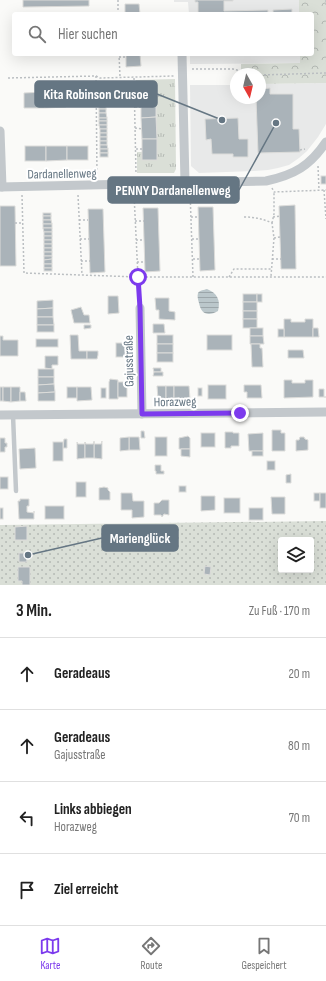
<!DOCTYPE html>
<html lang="de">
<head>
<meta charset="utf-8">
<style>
  body { margin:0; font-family:"Sofia Sans Condensed",sans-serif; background:#f6f6f6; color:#222 }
  .controls { position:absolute; right:12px; bottom:12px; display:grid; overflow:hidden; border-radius:4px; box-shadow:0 4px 16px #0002 }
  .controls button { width:36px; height:36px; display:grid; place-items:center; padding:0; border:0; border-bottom:1px solid #e0e0e0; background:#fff; color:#222; font:20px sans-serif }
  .compass { position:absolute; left:230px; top:68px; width:36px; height:36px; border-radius:50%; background:#fff; box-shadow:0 4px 16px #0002; rotate:172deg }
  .stop { position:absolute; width:12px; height:12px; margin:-9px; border:3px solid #7c3aed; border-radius:50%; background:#fff }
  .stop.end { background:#7c3aed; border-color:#fff; box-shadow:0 1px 4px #0008 }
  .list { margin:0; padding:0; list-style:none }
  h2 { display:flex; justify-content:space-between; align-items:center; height:52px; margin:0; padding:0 16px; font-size:17px }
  h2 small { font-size:13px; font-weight:400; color:#767676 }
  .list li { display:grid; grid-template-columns:26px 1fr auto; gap:12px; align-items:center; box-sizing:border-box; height:72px; padding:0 16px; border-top:1px solid #e0e0e0 }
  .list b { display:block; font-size:15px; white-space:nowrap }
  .list p { margin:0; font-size:13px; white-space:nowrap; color:#767676 }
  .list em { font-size:13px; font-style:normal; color:#767676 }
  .icon { flex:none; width:22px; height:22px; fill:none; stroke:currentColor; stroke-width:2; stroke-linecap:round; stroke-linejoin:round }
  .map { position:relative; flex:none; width:326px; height:585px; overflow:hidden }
  .search { position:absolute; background:#fff; box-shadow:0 4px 16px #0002; left:12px; right:12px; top:12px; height:44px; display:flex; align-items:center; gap:10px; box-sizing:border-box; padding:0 14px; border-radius:4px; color:#767676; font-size:15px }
  .sheet { height:340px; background:#fff }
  nav { display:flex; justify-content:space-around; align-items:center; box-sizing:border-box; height:56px; border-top:1px solid #e0e0e0; background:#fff; font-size:11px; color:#767676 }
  nav a { display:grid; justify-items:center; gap:2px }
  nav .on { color:#7c3aed }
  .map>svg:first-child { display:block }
</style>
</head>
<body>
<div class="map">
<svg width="326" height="585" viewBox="0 0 326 585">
  <defs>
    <pattern id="grass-tufts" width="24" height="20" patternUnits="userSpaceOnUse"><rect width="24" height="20" fill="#dadfd7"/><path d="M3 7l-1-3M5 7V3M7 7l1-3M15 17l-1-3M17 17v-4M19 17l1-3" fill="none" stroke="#b4b9b4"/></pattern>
    <pattern id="park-crowns" width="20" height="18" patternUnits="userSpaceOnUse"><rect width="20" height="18" fill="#dadfd7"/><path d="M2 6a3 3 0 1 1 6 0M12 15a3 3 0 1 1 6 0" fill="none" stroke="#b4b9b4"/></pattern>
    <pattern id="garden-dots" width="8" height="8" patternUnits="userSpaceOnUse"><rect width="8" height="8" fill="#dadfd7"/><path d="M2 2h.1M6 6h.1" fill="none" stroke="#b4b9b4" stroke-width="1.8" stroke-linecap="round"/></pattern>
    <pattern id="water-rules" width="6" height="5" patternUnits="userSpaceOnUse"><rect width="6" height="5" fill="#bbc7cb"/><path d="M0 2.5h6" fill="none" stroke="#9ca6aa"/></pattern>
  </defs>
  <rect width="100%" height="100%" fill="#fafaf8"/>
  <!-- built -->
  <g fill="#e8e9e9">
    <path d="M174,0H299V14H189L188,2H174Z"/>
    <path d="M190,54H300V63L190,64Z"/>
    <path d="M326,83V124L318,137L307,151L299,158L289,165L278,168L268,170L254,171L199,173L191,166L190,85H236V98H260V84Z"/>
  </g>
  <!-- grass -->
  <path fill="url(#grass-tufts)" d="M175,79L176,169L174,173H137V152H142L157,159L156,97H153V93L136,94V80Z"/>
  <!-- park -->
  <path fill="url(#park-crowns)" d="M299,0H326V83L260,84V74H241V64L300,63V54H312V14H299Z"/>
  <!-- garden -->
  <path fill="url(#garden-dots)" fill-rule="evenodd" d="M326,521V585H0V525ZM281,540H311V570H281Z"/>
  <!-- water -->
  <path fill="url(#water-rules)" d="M207,289C217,293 221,300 218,311C208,317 201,314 199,303C198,300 197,296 198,293C200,290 204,290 207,289Z"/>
  <!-- building -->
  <g fill="#aab3b9" stroke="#dcdcda">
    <path d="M23,0H89V6L23,7Z"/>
    <path d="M195,0H233V1H224V11L268,10V14H198V2H195Z"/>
    <path d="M125,4H139L140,14H125Z"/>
    <path d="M292,9V14H273V10Z"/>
    <path d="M126,54H140L141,66L126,67Z"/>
    <path d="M270,88V94H293V129H299L300,152L258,153L256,98H260V89Z"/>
    <path d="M45,92V108H24V93Z"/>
    <path d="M45,92H65L66,107L45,108Z"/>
    <path d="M141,97H156V117L141,118Z"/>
    <rect x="99" y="105" width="7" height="4"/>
    <rect x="99" y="109" width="7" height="4"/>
    <path d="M99,113H106L107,118H99Z"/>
    <path d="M156,117L157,139H142L141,118Z"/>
    <rect x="99" y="118" width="8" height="3"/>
    <path d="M238,118L239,139H248V157H233V154H212L211,139L206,140L205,119Z"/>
    <rect x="99" y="121" width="8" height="4"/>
    <path d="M99,125H107V129H100Z"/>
    <rect x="100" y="129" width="7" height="4"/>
    <rect x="100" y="133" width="7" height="4"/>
    <rect x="100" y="137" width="7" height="4"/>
    <rect x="142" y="139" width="15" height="21"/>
    <rect x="100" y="141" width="7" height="4"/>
    <path d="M100,145H107L108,149H100Z"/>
    <rect x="25" y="146" width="21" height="15"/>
    <path d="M46,146H67V160L46,161Z"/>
    <rect x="67" y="146" width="21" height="14"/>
    <rect x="100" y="149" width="8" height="4"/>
    <rect x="100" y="153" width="8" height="4"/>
    <rect x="321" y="176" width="5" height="8"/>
    <path d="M295,205L296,269H281L279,206Z"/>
    <path d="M0,206H15L16,266H0Z"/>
    <path d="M198,207H213L215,270L200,271Z"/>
    <path d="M143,208H158L160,271L145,272Z"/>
    <path d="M88,209H103L105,272L90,273Z"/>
    <rect x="43" y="213" width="8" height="3"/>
    <rect x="43" y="216" width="8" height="4"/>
    <path d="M43,220H51L52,224H43Z"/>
    <rect x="43" y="224" width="9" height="4"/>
    <path d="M43,228H52V232H44Z"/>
    <rect x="44" y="232" width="8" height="4"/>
    <rect x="44" y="236" width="8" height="4"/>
    <rect x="44" y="240" width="8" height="4"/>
    <rect x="44" y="244" width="8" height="4"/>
    <rect x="44" y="248" width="8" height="4"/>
    <rect x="44" y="252" width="8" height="4"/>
    <path d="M44,256H52V259L44,260Z"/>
    <path d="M52,259V264H44V260Z"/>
    <rect x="44" y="264" width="8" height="4"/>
    <rect x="44" y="268" width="8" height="3"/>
    <rect x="243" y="294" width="14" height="8"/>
    <rect x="257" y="294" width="5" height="8"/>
    <path d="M108,296H118L119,313L108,314Z"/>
    <path d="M155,298H169V311L175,312V320L159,319V310H156Z"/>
    <path d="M53,300V308L37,309V301Z"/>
    <rect x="243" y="302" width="14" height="9"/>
    <path d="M81,307L84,315H89L90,323H74L71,310Z"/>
    <path d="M53,308V317H37V309Z"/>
    <rect x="243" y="311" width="14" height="8"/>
    <path d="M37,317H53L54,325H37Z"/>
    <rect x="243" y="319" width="14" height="9"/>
    <path d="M284,319H291V322H305V319H313V337H284Z"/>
    <path d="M153,324H164L165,333H153Z"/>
    <rect x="37" y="325" width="17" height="7"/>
    <path d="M84,325H91V328L84,329Z"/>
    <rect x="250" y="328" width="13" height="8"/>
    <path d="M313,328H318L319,337H313Z"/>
    <rect x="278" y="329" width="6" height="8"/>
    <path d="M70,335H78L79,351H87V359H71Z"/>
    <rect x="157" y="335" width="16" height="9"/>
    <rect x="207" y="335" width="25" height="15"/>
    <path d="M0,336H3V340H18V356H0Z"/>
    <path d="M250,336H263L264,344H250Z"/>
    <rect x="36" y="339" width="22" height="8"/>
    <rect x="116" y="343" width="12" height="14"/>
    <rect x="157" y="344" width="16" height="9"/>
    <path d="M251,344H260V348H262L263,367H252Z"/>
    <path d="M288,350H303L304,358H288Z"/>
    <path d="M87,351H98V355L97,359H87Z"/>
    <rect x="157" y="353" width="16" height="9"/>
    <path d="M45,356H58V365H52V369L45,368Z"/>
    <path d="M153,368H161V372H154Z"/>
    <rect x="38" y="369" width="16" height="8"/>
    <path d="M154,372H163V376H153Z"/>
    <path d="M38,377H54V384L38,385Z"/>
    <path d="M110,379L118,380V399H109V382Z"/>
    <path d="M284,380H292V383H305V380H313V397L284,398Z"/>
    <rect x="118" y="382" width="9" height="15"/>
    <path d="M54,384L55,392L38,393V385Z"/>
    <rect x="208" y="385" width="18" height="14"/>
    <path d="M244,385H261L262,398H247V392H244Z"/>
    <path d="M157,386H166V399H158Z"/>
    <rect x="166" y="386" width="8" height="13"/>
    <path d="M174,386H189L190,399H174Z"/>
    <rect x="0" y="387" width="3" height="14"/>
    <path d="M3,387H11V402L3,401Z"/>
    <path d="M11,387H20V401L11,402Z"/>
    <rect x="67" y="387" width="10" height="11"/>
    <path d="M77,387H91L92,400L77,401Z"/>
    <rect x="101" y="388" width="5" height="10"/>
    <rect x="198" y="388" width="4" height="8"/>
    <path d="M319,389H324V397H326H319Z"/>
    <path d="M20,392H25L26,401H20Z"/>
    <path d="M55,392V401H38V393Z"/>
    <path d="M272,430H281V433H285V451H272Z"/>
    <path d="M141,431H144L145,438H141Z"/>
    <path d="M225,432H233V433H239V446H231V448H225Z"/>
    <rect x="201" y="433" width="14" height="14"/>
    <path d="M263,433V451H249L248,434Z"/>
    <path d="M188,436L190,438V449H179V438Z"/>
    <path d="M129,437H139L140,450H129Z"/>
    <path d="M129,437V450L120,451V438Z"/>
    <rect x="155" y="437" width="12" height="19"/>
    <path d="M300,437H304L305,439L308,440V450L296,451V440H299Z"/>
    <path d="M0,438H5V443H7V447H5V452H0Z"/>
    <path d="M64,439H67V448H63Z"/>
    <path d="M94,441V444H101L102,441V459L94,458Z"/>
    <rect x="53" y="442" width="10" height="19"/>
    <path d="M77,442L78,444H85V442V458L77,459Z"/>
    <path d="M85,442L86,444H93L94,442V458H85Z"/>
    <path d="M35,448L36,468L20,469L19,449Z"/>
    <path d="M181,449H190V457L181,456Z"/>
    <rect x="252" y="451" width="11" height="5"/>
    <rect x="267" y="461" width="8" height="9"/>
    <path d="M155,465H161V471H164V474H156V471H155Z"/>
    <path d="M291,474V483H286V475Z"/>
    <rect x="0" y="477" width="8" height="12"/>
    <rect x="76" y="482" width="10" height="15"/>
    <rect x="179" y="486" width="7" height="6"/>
    <path d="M104,487L108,488V490L110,492V500H99V488Z"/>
    <path d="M121,493H132L133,501H144V517L132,518V510H121Z"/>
    <rect x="314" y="493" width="6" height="8"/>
    <rect x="320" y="493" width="6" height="15"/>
    <path d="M201,496H215V510L201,511Z"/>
    <path d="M271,497H285V514H272Z"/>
    <rect x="224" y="498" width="16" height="15"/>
    <path d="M20,499H29V506H27V512L34,513V511V519H19L18,501H20Z"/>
    <path d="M162,500H169V515L164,514L162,517L161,515H154V503H159Z"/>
    <rect x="45" y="506" width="19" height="13"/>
    <rect x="0" y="508" width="3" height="11"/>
    <rect x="249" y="508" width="14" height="12"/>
    <path d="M27,526V540H15V527Z"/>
    <path d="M19,553H26L27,562H19Z"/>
    <path d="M205,566L211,567L210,575L204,574Z"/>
    <path d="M18,567H30V585H22V581H18Z"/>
  </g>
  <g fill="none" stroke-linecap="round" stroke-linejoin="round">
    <!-- path -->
    <g stroke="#bbbfc2" stroke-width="1.5" stroke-dasharray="2 2" stroke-linecap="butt">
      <path d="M118,0V14"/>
      <path d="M326,0V5"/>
      <path d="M119,54L120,77"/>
      <path d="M119,57H126"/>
      <path d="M192,69H233L254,74"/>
      <path d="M260,75L326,73"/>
      <path d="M96,76L97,175"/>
      <path d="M8,78L96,76L100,78L174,76"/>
      <path d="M134,78L136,174"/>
      <path d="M127,98L135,97"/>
      <path d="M135,107H141"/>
      <path d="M135,128L142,129"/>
      <path d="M136,149H142"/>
      <path d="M300,150L305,149"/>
      <path d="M318,166L319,190"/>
      <path d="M272,188L274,192L326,190"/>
      <path d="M324,190L326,219"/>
      <path d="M190,191L193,277"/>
      <path d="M134,194L138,277L140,300"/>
      <path d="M22,195L24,273L138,277H326"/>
      <path d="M78,195L82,275"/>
      <path d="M191,217H198"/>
      <path d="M244,217C255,217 263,219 272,223L274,238L271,276"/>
      <path d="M273,217L280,216"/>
      <path d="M79,220H88"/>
      <path d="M135,221H144"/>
      <path d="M15,223H23"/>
      <path d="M272,223L274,214V192"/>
      <path d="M274,238L280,237"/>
      <path d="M80,239H89"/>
      <path d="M192,239H199"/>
      <path d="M136,240H144"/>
      <path d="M193,259H199"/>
      <path d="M272,259H281"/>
      <path d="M81,261H90"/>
      <path d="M137,262H145"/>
      <path d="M229,277L234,269H271"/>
    </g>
    <!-- service -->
    <path stroke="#c3c8cc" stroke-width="4.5" d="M13,415L16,491"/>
    <!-- minor -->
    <g stroke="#c3c8cc" stroke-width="9">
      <path d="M182,54L185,183"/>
      <path d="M0,131L2,187"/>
      <path d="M0,187L266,181C294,175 310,166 326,142"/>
      <path d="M140,308L142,414"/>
      <path d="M0,415L326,412"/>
    </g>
  </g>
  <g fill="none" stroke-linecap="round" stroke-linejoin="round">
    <!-- route -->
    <path stroke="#7c3aed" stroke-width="5" d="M138,277L140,308L142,414L240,413"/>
  </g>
  <g text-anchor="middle" stroke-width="4" stroke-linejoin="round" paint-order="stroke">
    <!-- street labels -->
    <g font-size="13" fill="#657683" stroke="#fff">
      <text transform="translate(62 173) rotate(-1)" y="5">Dardanellenweg</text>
      <text transform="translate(128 361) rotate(-91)" y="5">Gajusstraße</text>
      <text transform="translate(175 401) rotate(-1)" y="5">Horazweg</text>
    </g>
  </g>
  <!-- callouts -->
  <path fill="none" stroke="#657683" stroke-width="1.5" d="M222 120L157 94M276 123L239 190M28 555L102 538"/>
  <g fill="#657683" stroke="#fff" stroke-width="1.5">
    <circle cx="222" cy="120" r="4"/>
    <circle cx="276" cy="123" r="4"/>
    <circle cx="28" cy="555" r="4"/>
  </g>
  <g fill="#657683" stroke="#657683" stroke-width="1.5">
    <rect x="35" y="81" width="122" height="26" rx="4"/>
    <rect x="108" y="177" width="131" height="26" rx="4"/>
    <rect x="102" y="525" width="76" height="26" rx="4"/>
  </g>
  <g font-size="14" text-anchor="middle" font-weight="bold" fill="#fff">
    <text x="96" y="99">Kita Robinson Crusoe</text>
    <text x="173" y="195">PENNY Dardanellenweg</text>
    <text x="140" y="543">Marienglück</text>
  </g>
</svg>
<div class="controls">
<button><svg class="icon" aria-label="layers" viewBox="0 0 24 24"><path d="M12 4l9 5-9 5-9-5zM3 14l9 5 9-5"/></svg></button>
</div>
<svg class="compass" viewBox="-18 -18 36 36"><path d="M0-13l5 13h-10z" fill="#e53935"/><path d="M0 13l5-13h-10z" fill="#767676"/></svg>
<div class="stop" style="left:138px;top:277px"></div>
<div class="stop end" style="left:240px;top:413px"></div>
<div class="search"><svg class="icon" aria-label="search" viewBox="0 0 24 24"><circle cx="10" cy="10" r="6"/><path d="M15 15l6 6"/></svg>Hier suchen</div>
</div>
<section class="sheet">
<h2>3 Min.<small>Zu Fuß · 170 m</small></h2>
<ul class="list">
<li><svg class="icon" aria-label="ahead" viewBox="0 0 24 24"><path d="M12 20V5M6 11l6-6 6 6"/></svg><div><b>Geradeaus</b></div><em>20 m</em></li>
<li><svg class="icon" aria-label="ahead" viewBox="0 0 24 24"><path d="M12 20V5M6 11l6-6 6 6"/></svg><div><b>Geradeaus</b><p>Gajusstraße</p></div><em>80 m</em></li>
<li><svg class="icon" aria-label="left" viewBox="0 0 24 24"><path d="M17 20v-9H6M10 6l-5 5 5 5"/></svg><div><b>Links abbiegen</b><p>Horazweg</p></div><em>70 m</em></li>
<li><svg class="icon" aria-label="arrive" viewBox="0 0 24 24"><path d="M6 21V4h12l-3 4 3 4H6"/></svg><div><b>Ziel erreicht</b></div></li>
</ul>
</section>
<nav>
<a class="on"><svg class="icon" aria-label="map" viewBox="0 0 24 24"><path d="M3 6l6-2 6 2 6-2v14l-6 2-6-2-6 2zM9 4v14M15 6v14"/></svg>Karte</a>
<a><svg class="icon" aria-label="directions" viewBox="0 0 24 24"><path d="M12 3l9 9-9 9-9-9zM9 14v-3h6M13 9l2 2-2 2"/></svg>Route</a>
<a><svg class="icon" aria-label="saved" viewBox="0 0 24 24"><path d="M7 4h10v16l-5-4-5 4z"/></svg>Gespeichert</a>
</nav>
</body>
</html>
